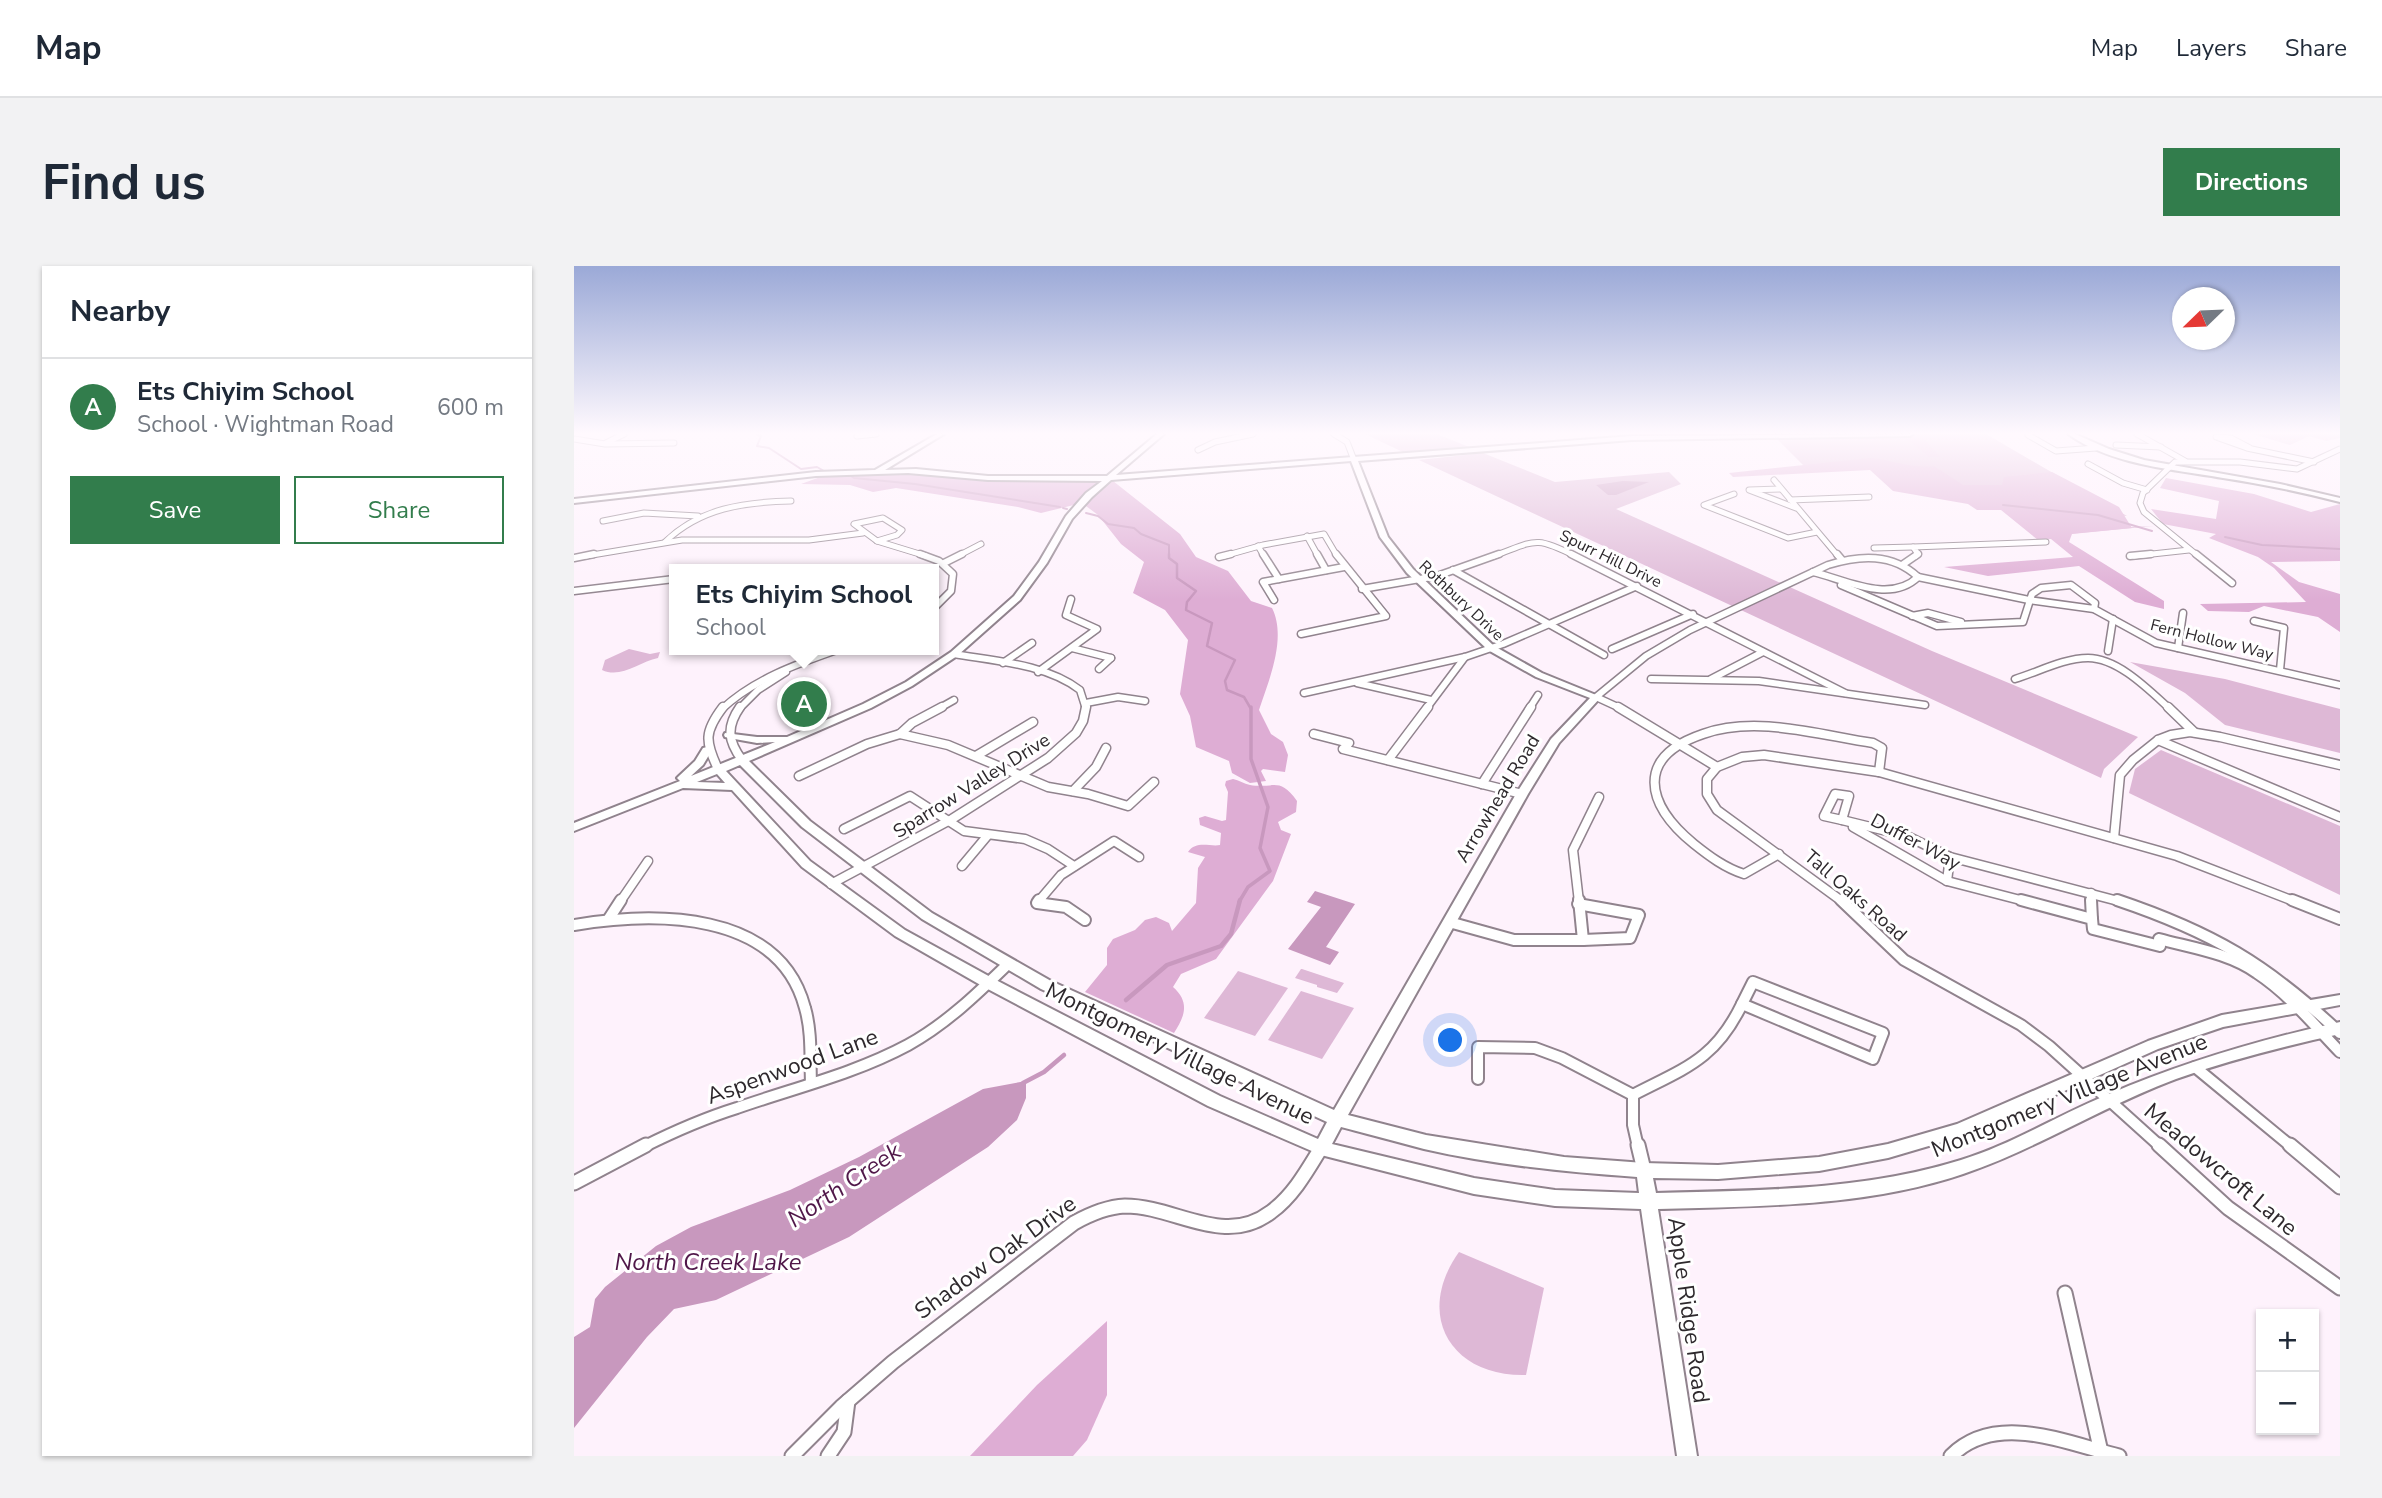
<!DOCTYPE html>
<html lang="en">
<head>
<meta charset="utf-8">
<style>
  body { margin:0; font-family:"Nunito Sans",sans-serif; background:#f2f2f3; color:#1f2937 }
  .controls { position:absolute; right:21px; bottom:21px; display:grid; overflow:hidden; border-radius:0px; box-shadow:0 2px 5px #0004 }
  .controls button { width:63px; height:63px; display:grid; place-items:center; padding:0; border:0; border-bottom:2px solid #e0e1e3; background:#fff; color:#1f2937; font:35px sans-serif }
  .compass { position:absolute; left:1598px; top:21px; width:63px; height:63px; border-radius:50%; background:#fff; box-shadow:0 2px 5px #0004; rotate:247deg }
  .you { position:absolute; left:877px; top:775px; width:24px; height:24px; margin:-18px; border:5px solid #fff; border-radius:50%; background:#1a73e8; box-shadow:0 0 0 10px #1a73e833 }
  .badge { display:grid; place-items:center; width:46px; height:46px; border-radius:50%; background:#327d4c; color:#fff; font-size:23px; font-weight:700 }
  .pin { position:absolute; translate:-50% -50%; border:4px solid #fff; box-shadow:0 2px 7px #0006 }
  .popup { position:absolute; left:95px; top:298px; width:270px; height:91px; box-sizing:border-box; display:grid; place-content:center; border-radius:0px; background:#fff; filter:drop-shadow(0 2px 5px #0005); font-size:23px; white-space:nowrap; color:#747a83 }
  .popup b { font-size:26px; color:#1f2937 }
  .popup::after { content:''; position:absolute; left:50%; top:100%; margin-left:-14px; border:14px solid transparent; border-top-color:#fff }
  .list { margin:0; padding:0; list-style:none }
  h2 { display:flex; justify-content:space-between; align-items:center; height:91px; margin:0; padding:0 28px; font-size:30px }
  h2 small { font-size:23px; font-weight:400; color:#747a83 }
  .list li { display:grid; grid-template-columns:46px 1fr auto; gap:21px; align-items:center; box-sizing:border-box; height:98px; padding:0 28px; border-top:2px solid #e0e1e3 }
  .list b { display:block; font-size:26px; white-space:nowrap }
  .list p { margin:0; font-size:23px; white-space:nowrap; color:#747a83 }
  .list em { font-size:23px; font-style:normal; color:#747a83 }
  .actions { display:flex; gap:14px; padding:21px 28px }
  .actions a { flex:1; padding:16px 0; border:2px solid #327d4c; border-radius:0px; text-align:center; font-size:24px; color:#327d4c }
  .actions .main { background:#327d4c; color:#fff }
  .map { position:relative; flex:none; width:1766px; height:1190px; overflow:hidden; border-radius:0px }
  header { display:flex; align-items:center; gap:42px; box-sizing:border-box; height:98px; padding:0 35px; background:#fff; border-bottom:2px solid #e0e1e3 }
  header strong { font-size:33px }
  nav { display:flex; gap:38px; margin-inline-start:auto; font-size:24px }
  .intro { display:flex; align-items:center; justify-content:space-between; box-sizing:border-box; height:168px; padding:0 42px }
  h1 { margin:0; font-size:49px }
  .button { padding:18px 32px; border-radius:0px; background:#327d4c; color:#fff; font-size:24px; font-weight:700 }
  main { display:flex; gap:42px; padding:0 42px }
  aside { flex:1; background:#fff; border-radius:0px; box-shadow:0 2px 5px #0004 }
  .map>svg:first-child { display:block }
</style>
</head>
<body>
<header>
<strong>Map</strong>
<nav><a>Map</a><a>Layers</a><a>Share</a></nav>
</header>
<div class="intro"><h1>Find us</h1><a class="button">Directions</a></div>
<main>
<aside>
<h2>Nearby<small></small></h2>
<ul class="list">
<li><span class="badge">A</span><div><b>Ets Chiyim School</b><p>School · Wightman Road</p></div><em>600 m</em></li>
</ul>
<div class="actions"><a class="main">Save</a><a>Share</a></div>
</aside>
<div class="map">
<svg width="1766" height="1190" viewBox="0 0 1766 1190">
  <rect width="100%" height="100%" fill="#fef2fc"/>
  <!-- green -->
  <g fill="#deb8d6">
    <path d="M791,168H863L895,181L831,187Z"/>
    <path d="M1337,168H1412L1553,250L1507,246L1533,262L1580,260L1484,269L1435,238L1292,193L1230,200L1202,172Z"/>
    <path d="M1679,168H1766V172L1752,175L1735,170L1716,179Z"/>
    <path d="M909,187L981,216L1095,206L1107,218L1042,243L1358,385L1564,471L1530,503L1527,512L845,194Z"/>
    <path d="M55,383L76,388L86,386L84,392C65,396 47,413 28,404L31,394Z"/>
    <path d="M1556,396L1651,413L1766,443V487L1651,459L1611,427Z"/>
    <path d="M1587,484L1766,560V629L1555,527L1561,503Z"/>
    <path d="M727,703H728L770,717L763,727L743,721V719L721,712Z"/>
    <path d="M664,705L714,722L681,770L630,752Z"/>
    <path d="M727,725L780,742L748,793L694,774Z"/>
    <path d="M885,986L970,1022L952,1109C877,1111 840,1049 885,986Z"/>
  </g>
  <!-- forest -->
  <g fill="#deadd4">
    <path d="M1350,168H1386L1351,174L1366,191H1355L1329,170Z"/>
    <path d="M1296,192C1318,194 1339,203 1360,200L1389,219H1428L1430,211L1478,206L1545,241L1558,262L1498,268L1495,276L1590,335V343L1561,336L1505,300L1414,310L1370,301L1499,291L1477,273L1464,274L1427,244H1403L1394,238L1319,225L1296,204L1159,211L1155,207Z"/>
    <path d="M260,206H337L378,210L534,211L606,268L622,291L654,305L677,335L698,342C713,372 695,414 685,444L697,468L709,476L714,489L711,506L689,503L687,505L692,515L676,517L658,507L655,495L622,481L616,450L606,428L614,374L591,344L559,327L570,296L547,278L524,249L508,237L467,247L444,241L322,222L299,226L276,219L227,218Z"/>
    <path d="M1592,212L1680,228L1737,246L1766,238V295L1697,296L1725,316L1766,328V366L1744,351L1690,340L1675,346L1634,345L1626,338L1732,336L1700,302L1684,291L1635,272L1642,268L1589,258L1577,243L1642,253L1645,235L1586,222Z"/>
    <path d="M659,513C665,514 670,518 676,519C700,523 705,510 723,535L722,546L704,556L707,564L717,568L699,615L642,693L607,708L599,721C616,736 611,750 600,767L511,726L533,699V682L539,673L561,664L571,654L582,651L595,657L598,665L622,637L624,602L631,591L614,586C622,574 636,581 646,579L647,567L626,559L625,552L631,550L648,555L652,554L654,526L651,519L652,515Z"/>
    <path d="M533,1055V1129L513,1174L499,1190H396L463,1119Z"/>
  </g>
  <!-- water -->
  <g fill="#c898be">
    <path d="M1049,215L1075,216L1042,229H1034L1022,219Z"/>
    <path d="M741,625L781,638L752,681L765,686L756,699L714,683L747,641L733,636Z"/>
    <path d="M452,815V832L443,854L414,881L275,971L142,1034L100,1043L73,1071L0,1162V1071L16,1061L21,1033L31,1021L82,980L117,961L216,924L285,891L409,823Z"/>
  </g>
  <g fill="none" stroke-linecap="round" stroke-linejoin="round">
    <!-- stream-far3 -->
    <g stroke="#c898be" stroke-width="2">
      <path d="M182,168L187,170L183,180L195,182L227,203L243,201L250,205"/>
      <path d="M256,208H274L280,212L341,218L486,241"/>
      <path d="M1429,239L1524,249L1578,265"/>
      <path d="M489,242L493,243"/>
      <path d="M512,247L524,250L534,258L560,262L567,268L595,279V290"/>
      <path d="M1651,271L1688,279L1766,283"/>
    </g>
    <!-- stream-far2 -->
    <path stroke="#c898be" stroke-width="2.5" d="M595,288V292L603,298V312L622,325L613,336L612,344L638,357L633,380L661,394L651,415L653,424L670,431L677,443"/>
    <!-- stream-far1 -->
    <path stroke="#c898be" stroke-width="3.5" d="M665,636L674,621L696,605L686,582L694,541L677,493V441"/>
    <!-- stream -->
    <g stroke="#c898be" stroke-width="4.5">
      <path d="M552,734L593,699L647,680L657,668L666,634"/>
      <path d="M449,817L470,806L490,789"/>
    </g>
    <!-- street-far4 casing -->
    <g stroke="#90838d" stroke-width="7">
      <g id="street-far4">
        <path d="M284,168L283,170L302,168"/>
        <path d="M760,168L773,176L780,194"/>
        <path d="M1563,168L1611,195"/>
        <path d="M1454,169L1482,185L1522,182"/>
        <path d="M0,173L31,178L100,177"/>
        <path d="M32,177L50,168"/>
        <path d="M1542,179L1587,181"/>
        <path d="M1676,182L1657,172L1642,171L1673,182L1740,196"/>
        <path d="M624,184L641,176L679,168"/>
        <path d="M1514,198L1549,217L1573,224"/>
        <path d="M1200,214L1264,290"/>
        <path d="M1207,223L1175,224L1222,242"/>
        <path d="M1160,228L1130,239L1214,272L1243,266"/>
        <path d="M1216,234L1295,231"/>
        <path d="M309,252L328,264L323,269L303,275L280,258Z"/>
        <path d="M29,255L70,247L124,250"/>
        <path d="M733,270L744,290"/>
        <path d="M303,275L352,290"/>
        <path d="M91,276C126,242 170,236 217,235"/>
        <path d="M684,280L690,290"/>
        <path d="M1300,282L1339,281"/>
        <path d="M12,290L108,274H235L289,267"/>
        <path d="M384,290L407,278"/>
        <path d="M650,290L689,279L750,268L763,290"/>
        <path d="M920,290C961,275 960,269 1001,290"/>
        <path d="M1342,290L1344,288L1339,281L1472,276"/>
        <path d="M1560,290L1615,284"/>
        <path d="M1624,290L1570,246L1566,237L1569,227L1601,196H1666L1723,203L1766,183"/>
      </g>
    </g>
    <!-- street-far3 casing -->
    <g stroke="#90838d" stroke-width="9">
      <g id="street-far3">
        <path d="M346,288L365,295L379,308L377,325L360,342"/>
        <path d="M689,288L705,313"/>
        <path d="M743,288L752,304"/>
        <path d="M997,288L1271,427"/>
        <path d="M1263,288L1268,294"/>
        <path d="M1622,288L1658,317"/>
        <path d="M1556,290L1577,288"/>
        <path d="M645,291L657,288"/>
        <path d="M0,292L20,288"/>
        <path d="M370,297L388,288"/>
        <path d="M1328,299L1344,288"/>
        <path d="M879,304L1030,389"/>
        <path d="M1239,306C1272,314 1316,338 1344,311"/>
        <path d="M1344,311L1455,334L1520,343L1582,377L1766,419"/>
        <path d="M1267,319L1363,360L1449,356L1458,328L1467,322L1497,319L1521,337L1520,343"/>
        <path d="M788,323L863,310L925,288"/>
        <path d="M0,325L100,313"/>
        <path d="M700,334L689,316L770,301"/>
        <path d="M1338,350L1354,347L1387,356"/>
        <path d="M1680,355L1710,362L1706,404"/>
        <path d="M727,368L812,350L762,288"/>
        <path d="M498,382L537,392"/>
        <path d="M1604,382L1609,347"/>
        <path d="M1038,383L1119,348"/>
        <path d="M1534,385L1539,353"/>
        <path d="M380,388C421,395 472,398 506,424L512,443"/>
        <path d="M429,397L458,377"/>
        <path d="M525,403L537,392"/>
        <path d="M464,406L523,363L492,349L497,333"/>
        <path d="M1077,413L1185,415L1351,439"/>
        <path d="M1137,413L1189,386"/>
        <path d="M1441,413C1464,406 1490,392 1514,392C1544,392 1575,424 1596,443"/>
        <path d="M783,417L857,434"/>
        <path d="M730,427L891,391L929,378L1063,320"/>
        <path d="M512,437L544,431L571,435"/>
        <path d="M148,443C180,413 223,398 263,384"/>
        <path d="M165,443L184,424L212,406"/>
        <path d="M364,443L380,434"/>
        <path d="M852,443L891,391"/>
        <path d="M955,443L964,429"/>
        <path d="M1048,443L1022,431L1072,390L1116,364L1254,299C1286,289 1318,287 1344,311"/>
      </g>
    </g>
    <!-- street-far2 casing -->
    <g stroke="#90838d" stroke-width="11">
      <g id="street-far2">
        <path d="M166,441C152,461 154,475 168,494"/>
        <path d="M1044,441L1143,501"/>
        <path d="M1594,441L1620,466"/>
        <path d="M326,468L374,479L474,521L514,528L554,540L580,516"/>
        <path d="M740,468L775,477L769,483L948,528"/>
        <path d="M1584,474L1766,551"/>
        <path d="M402,490L459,456"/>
        <path d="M814,494L854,441"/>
        <path d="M144,503C131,475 130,466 149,441"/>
        <path d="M225,510L293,478L326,468L338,457L368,441"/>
        <path d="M908,518L957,441"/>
        <path d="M499,525L522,501L532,482"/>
        <path d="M1261,528L1275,530L1268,554L1250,550Z"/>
        <path d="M1268,554L1333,570L1376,591L1548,636"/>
        <path d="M1279,561L1373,615L1454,636"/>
        <path d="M270,563L336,530L390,565L451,573L474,583L500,600"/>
        <path d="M1540,572L1546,509L1559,494L1584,474L1597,469L1616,466L1646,471L1766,499"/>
        <path d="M1205,588L1170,608C1151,602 1135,590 1120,578C1071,538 1061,491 1129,468C1182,449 1245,469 1299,477L1308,482L1305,506"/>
        <path d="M388,600L414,569"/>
        <path d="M1373,615L1376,591"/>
        <path d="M257,618L378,553L474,492L502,467L509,455L512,441"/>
        <path d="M1517,627V636"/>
        <path d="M46,636L74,595"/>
        <path d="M464,636L487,609L540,575L565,591"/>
        <path d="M1005,636L999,584L1025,531"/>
        <path d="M1269,636L1143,544L1133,528V513L1143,501L1168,491L1190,489L1305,506L1603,590L1722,636"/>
      </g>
    </g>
    <!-- street-far1 casing -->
    <g stroke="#90838d" stroke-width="14">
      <g id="street-far1">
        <path d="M465,634L463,637L492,641L511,654"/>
        <path d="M1267,634L1330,694L1447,759L1475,780L1587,881"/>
        <path d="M1447,634L1518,653L1519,663L1586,680L1585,673C1618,682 1655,687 1683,707C1715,728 1740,759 1766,786"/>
        <path d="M1517,634L1518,653"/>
        <path d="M1543,634C1638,666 1693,698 1766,767"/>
        <path d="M1718,634L1766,653"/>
        <path d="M1004,638L1065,649L1056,672L1009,674"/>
        <path d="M34,654L47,634"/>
        <path d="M875,656L940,674H1009L1005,634"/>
        <path d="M0,659C79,646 205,643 231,742C238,766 236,792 237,817"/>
        <path d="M1179,716L1309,767L1299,793L1168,738Z"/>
        <path d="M1621,801L1718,881"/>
        <path d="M904,813V781L961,782L988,792L1059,829"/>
        <path d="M1059,829C1111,802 1141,794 1168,738"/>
        <path d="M1059,829V859L1064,881"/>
        <path d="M69,881C99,866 131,852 163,842C220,822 280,808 334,779C372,758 403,728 434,698"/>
      </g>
    </g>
    <!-- street casing -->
    <g stroke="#90838d" stroke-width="17">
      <g id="street">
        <path d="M1064,879L1070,904"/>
        <path d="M1585,879L1654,942L1766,1022"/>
        <path d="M1716,879L1766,921"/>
        <path d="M0,917L72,879"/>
        <path d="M1491,1027L1527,1186"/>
        <path d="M218,1190L267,1141L319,1096L500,957C516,948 532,941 551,940C602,940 650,982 697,946C719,930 733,905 747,882"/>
        <path d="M254,1190L270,1166L274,1135"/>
        <path d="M1377,1190C1422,1145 1492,1177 1545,1190"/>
      </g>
    </g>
    <!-- secondary casing -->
    <g stroke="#90838d" stroke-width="4">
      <g id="secondary">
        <path d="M363,168H370L311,204L342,203L414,210H533L583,168H590L542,209L1058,170L1339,168L1336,170L1058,174L784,195L814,271L839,303L920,380L968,407L1027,431L985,477L954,528L774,849L852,869L990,891L1070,897L1144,899L1245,891L1314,878L1383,858L1574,775L1648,749L1766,729V739L1649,761L1584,783L1392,869L1314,892L1245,905L1144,913L1079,912L1082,927C1185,924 1288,925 1387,894C1439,878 1484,849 1533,829C1610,796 1685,774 1766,756V768C1711,780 1656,794 1602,813C1529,840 1463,883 1389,908C1291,941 1187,940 1084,943L1123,1190H1103L1067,943L981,940L900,928L747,889L634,840L410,721L321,670L228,601L158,524L109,522L0,565V557L106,515L103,512L105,510L121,495L129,482L133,481L138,484L129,499L117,510L201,476L183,477L155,472L151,471L150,469L151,467L183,471H213L289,438L332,416L377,386L440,330L465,296L492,250L512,227L528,215L414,214L334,207L242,210L0,237V233L242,206L301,204ZM777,195L806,271L833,307L914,384L962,411L1016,432L977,473L942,528L760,844L477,715L358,647L236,555L175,495L297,442L338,420L383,390L446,334L473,297L498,253L518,231L537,214ZM166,499L228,561L348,653L467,723L753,856L744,873L646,830L420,713L331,664L236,595L152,505ZM143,508L151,517L123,516ZM767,861C795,868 823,876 850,883C920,899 992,906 1063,911L1065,927L981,924L900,912L758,878Z"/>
        <path d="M1494,168H1501L1535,183L1570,194L1706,218L1766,232V236C1727,226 1689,218 1649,212C1598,203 1537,199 1494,168Z"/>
      </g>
    </g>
    <!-- street-far4 -->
    <use href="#street-far4" stroke="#fff" stroke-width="5"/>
    <!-- street-far3 -->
    <use href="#street-far3" stroke="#fff" stroke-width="6"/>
    <!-- street-far2 -->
    <use href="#street-far2" stroke="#fff" stroke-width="8"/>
    <!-- street-far1 -->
    <use href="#street-far1" stroke="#fff" stroke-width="10"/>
    <!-- street -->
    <use href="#street" stroke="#fff" stroke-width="13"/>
    <!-- secondary -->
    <use href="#secondary" fill="#fff" fill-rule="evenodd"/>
  </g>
  <!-- sky -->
  <linearGradient id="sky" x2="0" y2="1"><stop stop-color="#9ba9d7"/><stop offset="0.5" stop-color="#fff9fe"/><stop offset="1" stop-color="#fff9fe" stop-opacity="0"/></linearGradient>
  <rect width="1766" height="334" fill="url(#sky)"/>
  <g text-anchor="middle" stroke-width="6" stroke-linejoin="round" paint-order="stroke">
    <!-- far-street labels -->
    <g font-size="16" fill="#2e292d" stroke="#fff">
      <text transform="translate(1037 292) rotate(26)" y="6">Spurr Hill Drive</text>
      <text transform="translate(888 334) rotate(43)" y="6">Rothbury Drive</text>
      <text transform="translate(1638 373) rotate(14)" y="6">Fern Hollow Way</text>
    </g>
    <!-- street labels -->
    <g font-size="19" fill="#2e292d" stroke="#fff">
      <text transform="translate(397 519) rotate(-32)" y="7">Sparrow Valley Drive</text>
      <text transform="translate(923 532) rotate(-59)" y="7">Arrowhead Road</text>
      <text transform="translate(1342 575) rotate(28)" y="7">Duffer Way</text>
      <text transform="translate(1282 629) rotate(41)" y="7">Tall Oaks Road</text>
    </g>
    <!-- near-street labels -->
    <g font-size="23" fill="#2e292d" stroke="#fff">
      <text transform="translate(606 787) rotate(26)" y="8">Montgomery Village Avenue</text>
      <text transform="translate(218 800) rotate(-20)" y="8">Aspenwood Lane</text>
      <text transform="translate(1495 829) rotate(-22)" y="8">Montgomery Village Avenue</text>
      <text transform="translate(1647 903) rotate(40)" y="8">Meadowcroft Lane</text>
      <text transform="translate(421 991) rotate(-36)" y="8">Shadow Oak Drive</text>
      <text transform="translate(1115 1044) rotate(82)" y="8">Apple Ridge Road</text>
    </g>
    <!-- near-water labels -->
    <g font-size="24" font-style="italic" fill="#501749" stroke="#fff">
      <text transform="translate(270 919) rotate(-34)" y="8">North Creek</text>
      <text x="134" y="1004">North Creek Lake</text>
    </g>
  </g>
</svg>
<div class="controls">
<button>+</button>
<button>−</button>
</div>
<svg class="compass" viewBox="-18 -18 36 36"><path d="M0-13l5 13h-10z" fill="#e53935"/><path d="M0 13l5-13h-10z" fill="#747a83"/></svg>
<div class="you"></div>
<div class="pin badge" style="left:230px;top:438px">A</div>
<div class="popup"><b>Ets Chiyim School</b>School</div>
</div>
</main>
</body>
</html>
